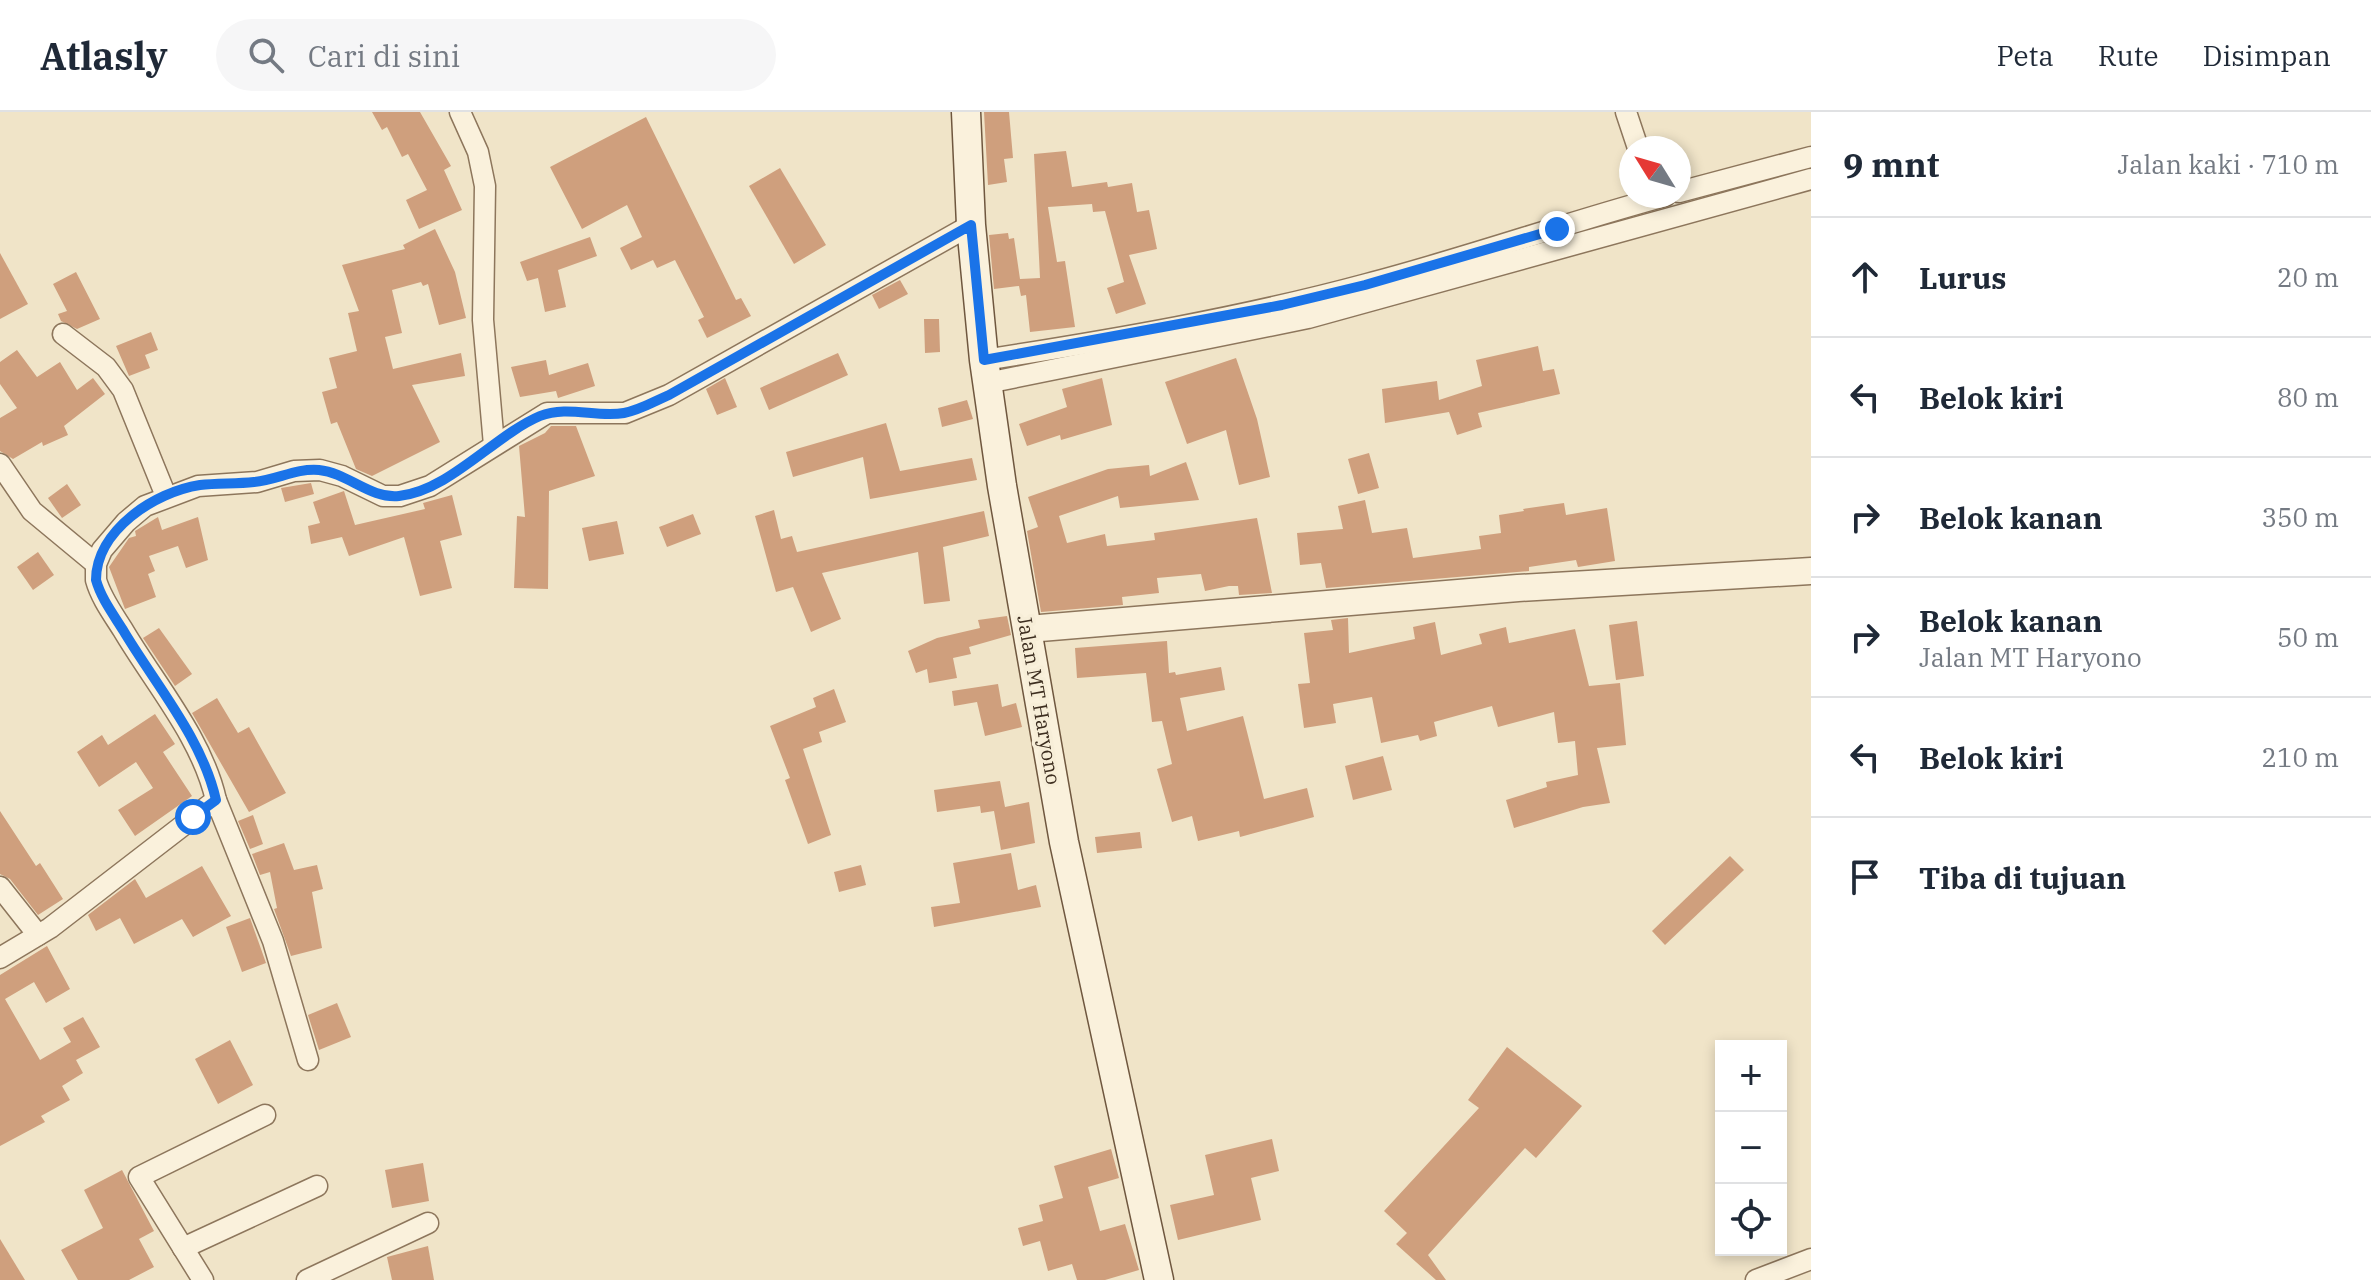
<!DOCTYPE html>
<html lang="id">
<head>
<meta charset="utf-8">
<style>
  body { margin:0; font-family:"IBM Plex Serif",serif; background:#f6f6f7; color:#1f2937 }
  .controls { position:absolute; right:24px; bottom:24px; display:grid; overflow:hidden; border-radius:0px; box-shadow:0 4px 12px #0003 }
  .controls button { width:72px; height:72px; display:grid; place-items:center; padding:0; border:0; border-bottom:2px solid #e0e1e3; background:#fff; color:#1f2937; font:40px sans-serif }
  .compass { position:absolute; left:1619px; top:24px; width:72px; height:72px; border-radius:50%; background:#fff; box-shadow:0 4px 12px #0003; rotate:307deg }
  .stop { position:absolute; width:24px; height:24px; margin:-18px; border:6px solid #1a73e8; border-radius:50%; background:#fff }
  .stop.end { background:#1a73e8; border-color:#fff; box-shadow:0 2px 8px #0008 }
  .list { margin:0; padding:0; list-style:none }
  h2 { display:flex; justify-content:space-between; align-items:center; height:104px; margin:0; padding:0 32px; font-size:34px }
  h2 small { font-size:26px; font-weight:400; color:#747a83 }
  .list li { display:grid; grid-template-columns:52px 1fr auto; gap:24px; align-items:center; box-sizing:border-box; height:120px; padding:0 32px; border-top:2px solid #e0e1e3 }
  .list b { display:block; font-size:30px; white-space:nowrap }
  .list p { margin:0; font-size:26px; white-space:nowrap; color:#747a83 }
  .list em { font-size:26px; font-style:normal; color:#747a83 }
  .icon { flex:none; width:44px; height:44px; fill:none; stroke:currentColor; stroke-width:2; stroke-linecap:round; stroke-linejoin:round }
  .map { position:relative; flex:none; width:1811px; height:1168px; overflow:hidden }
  header { display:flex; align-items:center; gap:48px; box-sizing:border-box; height:112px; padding:0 40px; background:#fff; border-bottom:2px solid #e0e1e3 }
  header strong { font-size:38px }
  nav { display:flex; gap:44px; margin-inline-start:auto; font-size:28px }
  .search { width:560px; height:72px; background:#f6f6f7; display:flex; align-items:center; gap:20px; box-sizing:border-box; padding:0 28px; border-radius:44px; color:#747a83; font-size:30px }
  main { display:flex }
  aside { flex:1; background:#fff }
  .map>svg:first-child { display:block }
</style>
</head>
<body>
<header>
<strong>Atlasly</strong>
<div class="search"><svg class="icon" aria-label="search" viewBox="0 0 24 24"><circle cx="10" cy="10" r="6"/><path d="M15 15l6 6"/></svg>Cari di sini</div>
<nav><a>Peta</a><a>Rute</a><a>Disimpan</a></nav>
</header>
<main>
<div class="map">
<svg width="1811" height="1168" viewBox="0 0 1811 1168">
  <rect width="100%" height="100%" fill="#f0e4c8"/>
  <!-- building -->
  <g fill="#cf9f7d">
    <path d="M372,0H420L451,54L444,58L462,98L419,117L406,88L427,78L408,42L402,45L387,15L382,18Z"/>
    <path d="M984,0H1009L1013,46L1004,47L1007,70L988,73Z"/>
    <path d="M646,5L736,188L741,186L751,204L707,226L698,208L704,205L675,148L657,156L653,148L631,158L620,136L642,125L627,93L582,117L550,55Z"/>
    <path d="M1066,39L1072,75L1107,70L1108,75L1132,71L1137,100L1149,98L1157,137L1129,143L1146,192L1116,202L1107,176L1124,170L1105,99L1093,100L1092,92L1048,95L1057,150L1065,149L1075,215L1030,220L1026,183L1021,184L1019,174L994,177L989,123L1008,121L1009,127L1014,126L1020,167L1040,166L1034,42Z"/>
    <path d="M780,56L826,133L794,152L749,74Z"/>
    <path d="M435,117L455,160L466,206L439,213L428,172L423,174L421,170L392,178L402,221L385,225L393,257L461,241L465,264L412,273L440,330L372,364L356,357L337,310L331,312L322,280L337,276L329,246L357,239L348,201L359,199L342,153L405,137L403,133Z"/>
    <path d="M590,125L597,144L558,158L566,195L545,200L538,166L527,169L520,150Z"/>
    <path d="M0,141L28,192L0,207Z"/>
    <path d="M76,160L100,207L77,217L61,209L58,202L67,199L53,172Z"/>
    <path d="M900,168L908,182L879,197L872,183Z"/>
    <path d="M924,207H939L940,240L925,241Z"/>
    <path d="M151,220L158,238L145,243L150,256L129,264L116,234Z"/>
    <path d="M1538,234L1543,259L1554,257L1560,282L1478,301L1482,315L1457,323L1449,300L1385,311L1382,277L1437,269L1439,288L1482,274L1476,248Z"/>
    <path d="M17,238L37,265L60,250L77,278L93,266L105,282L64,314L68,323L43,334L42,330L13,347L0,339V306L17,296L0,272V250Z"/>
    <path d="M838,241L848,263L769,298L760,276Z"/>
    <path d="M1236,246L1257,307L1270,365L1239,373L1226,318L1187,332L1165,270Z"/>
    <path d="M546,248L549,263L588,251L595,274L558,286L556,279L520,285L511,255Z"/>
    <path d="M725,266L737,295L717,303L706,277Z"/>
    <path d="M1102,266L1112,313L1061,328L1060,323L1027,334L1019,312L1067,295L1062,277Z"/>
    <path d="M967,288L973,307L942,315L938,296Z"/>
    <path d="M886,311L900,359L972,346L977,368L870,387L863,345L793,365L786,340Z"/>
    <path d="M551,314H576L595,364L549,379L548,477L514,476L517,404L525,405L519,334L545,321Z"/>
    <path d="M1369,341L1379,376L1358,382L1348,347Z"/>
    <path d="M1186,350L1199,388L1120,396L1118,384L1059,404L1067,431L1105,422L1107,434L1155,428L1154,421L1257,406L1272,481L1239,483L1238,474H1229L1205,479L1201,462L1157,466L1159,481L1122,485L1123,493L1041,500L1027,419L1038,415L1028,385L1108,357L1149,353L1150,364Z"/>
    <path d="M311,371L314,382L285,390L281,376Z"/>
    <path d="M67,372L81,393L62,406L48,386Z"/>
    <path d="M344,379L355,413L425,397L423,391L452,383L462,423L440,429L452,476L420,484L404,425L349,444L342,425L311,432L308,414L320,411L313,390Z"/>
    <path d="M1365,388L1372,421L1407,416L1413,446L1481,437L1479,424L1501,421L1499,403L1524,399L1523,397L1564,391L1566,403L1607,396L1615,449L1578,455L1576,448L1529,455V459L1326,476L1321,451L1300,453L1297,421L1343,417L1338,394Z"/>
    <path d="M774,398L781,427L792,424L797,440L984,399L989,424L943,435L950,489L924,492L918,440L822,461L841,507L811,520L793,475L776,480L755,404Z"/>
    <path d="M693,402L701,422L667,435L659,415Z"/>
    <path d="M158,405L162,418L198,405L208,448L186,456L178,434L149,444L155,459L148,462L156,485L125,497L109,455L129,426L136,424L135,419Z"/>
    <path d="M617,409L624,442L589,449L582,416Z"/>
    <path d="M38,440L54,463L33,478L17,455Z"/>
    <path d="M1007,504L1011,523L969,535L971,542L953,546L957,566L929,571L927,557L916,561L908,539L937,526L980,516L978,508Z"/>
    <path d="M1348,506L1349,541L1415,527L1413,515L1435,510L1441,543L1482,532L1479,522L1506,515L1509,531L1575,517L1589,574L1620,571L1626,633L1597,636L1610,691L1583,695L1514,716L1506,688L1547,675L1546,670L1578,663L1575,629L1558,631L1554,600L1498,615L1492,594L1434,610L1437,624L1420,629L1418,623L1381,631L1372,585L1333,592L1336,611L1304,616L1298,572L1310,571L1304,521L1333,518L1331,508Z"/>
    <path d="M1637,509L1644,564L1616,568L1609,513Z"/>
    <path d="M159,516L192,562L175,574L143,526Z"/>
    <path d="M1167,529L1169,561L1175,560L1176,563L1221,555L1225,578L1180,586L1187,619L1243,604L1264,687L1307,676L1314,705L1240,725L1239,719L1198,729L1192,704L1172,710L1157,657L1172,652L1162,609L1152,610L1146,561L1077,566L1075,536Z"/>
    <path d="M998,572L1002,595L1016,591L1022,615L985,624L977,590L954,594L952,579Z"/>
    <path d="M834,577L846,610L819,620L822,630L803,637L831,723L808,732L785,668L790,666L770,614L816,595L813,586Z"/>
    <path d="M217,586L238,621L249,615L286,681L249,700L192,601Z"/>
    <path d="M155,602L175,632L163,640L192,684L135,724L118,698L153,676L136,650L99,675L77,640L102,623L108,633Z"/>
    <path d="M1383,644L1392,678L1353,688L1345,654Z"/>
    <path d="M1000,669L1005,695L1029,690L1035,731L1001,738L994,699L981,701L980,694L937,700L934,678Z"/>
    <path d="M0,699L36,754L40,751L63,787L38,803L10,767L0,762Z"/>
    <path d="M253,703L263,732L250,737L238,709Z"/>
    <path d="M1140,720L1142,736L1097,741L1095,725Z"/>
    <path d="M284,731L294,758L317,753L323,777L312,780L322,836L291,844L274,797L277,796L270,760L260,763L252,742Z"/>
    <path d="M1011,741L1018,778L1036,773L1041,795L934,815L931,795L960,791L953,751Z"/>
    <path d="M1730,744L1744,758L1665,833L1652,819Z"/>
    <path d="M861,753L866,773L839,780L834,760Z"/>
    <path d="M202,754L231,804L193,825L182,807L134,832L120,806L96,819L88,803L135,767L146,786Z"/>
    <path d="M250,806L266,851L242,860L226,815Z"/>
    <path d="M47,834L70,877L46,891L34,870L5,887L40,948L71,930L63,916L83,905L100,935L76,948L83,961L62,974L70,988L41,1004L45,1010L0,1034V863Z"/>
    <path d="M337,891L351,925L319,938L308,903Z"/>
    <path d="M230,928L253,973L218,992L195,947Z"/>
    <path d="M1507,935L1582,994L1536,1046L1525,1036L1428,1143L1446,1168H1436L1396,1132L1407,1121L1384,1099L1479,996L1468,988Z"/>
    <path d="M1272,1027L1279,1059L1251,1066L1261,1108L1178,1128L1170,1093L1214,1083L1205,1043Z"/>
    <path d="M1111,1037L1119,1066L1088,1075L1100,1119L1125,1112L1139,1158L1105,1168H1077L1072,1152L1048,1159L1040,1129L1023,1134L1018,1116L1043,1109L1039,1093L1063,1086L1054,1054Z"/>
    <path d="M423,1051L429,1089L392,1096L385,1058Z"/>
    <path d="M122,1058L154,1119L139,1127L154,1155L129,1168H78L61,1138L103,1116L84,1078Z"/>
    <path d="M0,1127L25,1168H0Z"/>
    <path d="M428,1134L434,1168H392L387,1145Z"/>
  </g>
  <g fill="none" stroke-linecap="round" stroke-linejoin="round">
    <!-- minor casing -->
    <g stroke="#8d765c" stroke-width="23">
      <g id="minor">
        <path d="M460,0L478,40L485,74L483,208L494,333"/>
        <path d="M1626,0L1638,36"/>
        <path d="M1679,80L1811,45"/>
        <path d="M63,222L106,255L123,278L166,384"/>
        <path d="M984,248C1112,228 1241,206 1367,172C1467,146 1565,111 1665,84"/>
        <path d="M987,271L1308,206L1811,67"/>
        <path d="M0,352L32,399L96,452"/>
        <path d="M216,688L273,829L308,948"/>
        <path d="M0,775L38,823"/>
        <path d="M0,846L50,816L216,688C202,626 155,572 123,518C113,502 101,486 96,468V452L102,438L126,410L145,394L198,374L257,370L294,359L320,358L342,364L383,384H400L430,374L547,301H625L669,283L971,113"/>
        <path d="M183,1136L317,1074"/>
        <path d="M203,1168L139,1065L265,1003"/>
        <path d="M307,1168L428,1111"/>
        <path d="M1756,1168L1811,1147"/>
      </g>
    </g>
    <!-- tertiary casing -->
    <g stroke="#8d765c" stroke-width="29">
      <path id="tertiary" d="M1028,517L1518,476L1811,459"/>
    </g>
    <!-- secondary casing -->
    <g stroke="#6f573f" stroke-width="31">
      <path id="secondary" d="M966,0L971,113L984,248L1002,374L1064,730L1159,1168"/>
    </g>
    <!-- minor -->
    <use href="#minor" stroke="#faf1dc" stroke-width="20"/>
    <!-- tertiary -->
    <use href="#tertiary" stroke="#faf1dc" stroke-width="26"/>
    <!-- secondary -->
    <use href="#secondary" stroke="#faf1dc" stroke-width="28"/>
  </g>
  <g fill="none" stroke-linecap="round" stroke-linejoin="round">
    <!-- route -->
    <path stroke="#1a73e8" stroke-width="10" d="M193,705L216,688C202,626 155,572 123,518C113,502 101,486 96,468C96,419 154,380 200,373C218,371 236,372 254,370C277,368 296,356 319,358C348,361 370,387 399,384C449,379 495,323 540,304C567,293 597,306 624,301C640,298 655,289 669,283L971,113L984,248L1282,193L1365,173L1557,117"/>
  </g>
  <g text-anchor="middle" stroke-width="7" stroke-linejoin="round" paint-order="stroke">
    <!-- street labels -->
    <g font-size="20" fill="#3d2e20" stroke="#f7eed8">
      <text transform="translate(1039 588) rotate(80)" y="7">Jalan MT Haryono</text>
    </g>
  </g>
</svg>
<div class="controls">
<button>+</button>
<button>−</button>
<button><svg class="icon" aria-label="locate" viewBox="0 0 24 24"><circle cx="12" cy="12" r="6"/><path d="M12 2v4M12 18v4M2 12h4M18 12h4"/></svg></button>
</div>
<svg class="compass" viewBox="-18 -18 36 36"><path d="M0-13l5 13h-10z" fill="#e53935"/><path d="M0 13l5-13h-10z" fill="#747a83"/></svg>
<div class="stop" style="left:193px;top:705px"></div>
<div class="stop end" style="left:1557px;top:117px"></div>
</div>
<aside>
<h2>9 mnt<small>Jalan kaki · 710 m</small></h2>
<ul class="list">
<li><svg class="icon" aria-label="ahead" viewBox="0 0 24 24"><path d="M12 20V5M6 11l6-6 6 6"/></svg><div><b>Lurus</b></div><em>20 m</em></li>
<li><svg class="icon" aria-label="left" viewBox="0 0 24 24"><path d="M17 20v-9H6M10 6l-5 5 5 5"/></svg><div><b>Belok kiri</b></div><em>80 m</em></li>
<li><svg class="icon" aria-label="right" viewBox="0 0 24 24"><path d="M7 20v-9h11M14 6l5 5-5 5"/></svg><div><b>Belok kanan</b></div><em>350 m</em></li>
<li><svg class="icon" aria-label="right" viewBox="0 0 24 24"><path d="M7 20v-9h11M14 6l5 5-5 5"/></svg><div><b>Belok kanan</b><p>Jalan MT Haryono</p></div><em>50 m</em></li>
<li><svg class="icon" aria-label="left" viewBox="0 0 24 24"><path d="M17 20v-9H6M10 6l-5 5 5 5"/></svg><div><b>Belok kiri</b></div><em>210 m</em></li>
<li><svg class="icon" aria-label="arrive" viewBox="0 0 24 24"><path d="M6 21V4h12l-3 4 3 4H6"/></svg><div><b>Tiba di tujuan</b></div></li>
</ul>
</aside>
</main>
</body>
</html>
